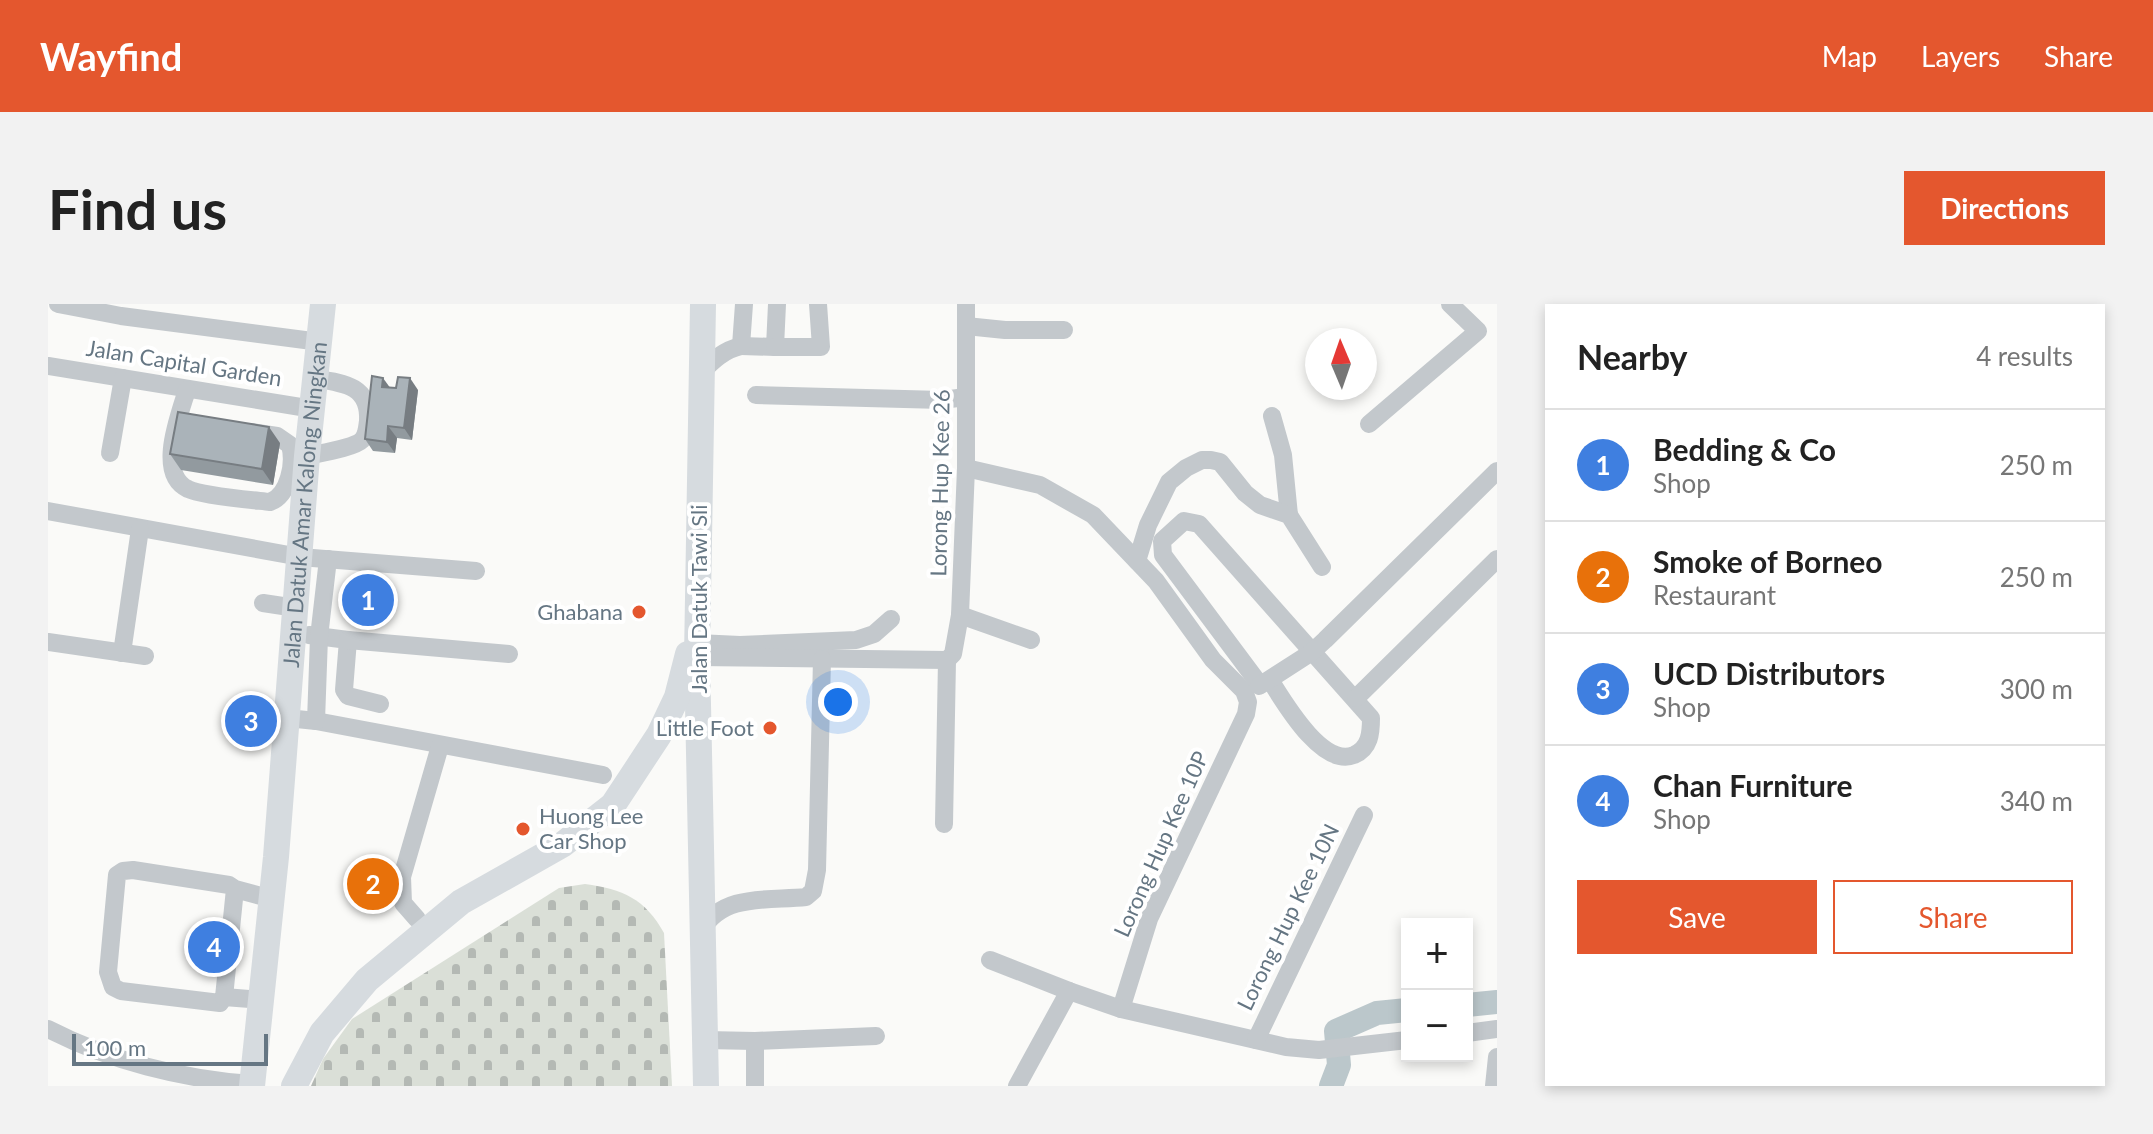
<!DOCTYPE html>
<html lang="en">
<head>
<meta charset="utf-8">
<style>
  body { margin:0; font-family:Lato,sans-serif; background:#f2f2f2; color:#222 }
  .controls { position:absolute; right:24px; bottom:24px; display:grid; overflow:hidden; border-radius:0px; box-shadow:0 4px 12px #0003 }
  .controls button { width:72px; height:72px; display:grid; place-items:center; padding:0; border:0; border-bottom:2px solid #e0e0e0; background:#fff; color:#222; font:40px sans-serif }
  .compass { position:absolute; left:1257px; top:24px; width:72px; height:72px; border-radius:50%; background:#fff; box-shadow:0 4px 12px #0003; rotate:358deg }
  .scale { position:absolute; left:24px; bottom:20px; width:196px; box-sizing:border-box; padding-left:8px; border:4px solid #657683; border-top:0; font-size:22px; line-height:28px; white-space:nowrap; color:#657683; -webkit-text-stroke:6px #fff; paint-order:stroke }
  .you { position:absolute; left:790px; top:398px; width:28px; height:28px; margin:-20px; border:6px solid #fff; border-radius:50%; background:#1a73e8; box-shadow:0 0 0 12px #1a73e833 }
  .badge { display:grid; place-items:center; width:52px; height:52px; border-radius:50%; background:#e4572e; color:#fff; font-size:26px; font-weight:700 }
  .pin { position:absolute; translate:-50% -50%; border:4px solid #fff; box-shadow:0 2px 8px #0006 }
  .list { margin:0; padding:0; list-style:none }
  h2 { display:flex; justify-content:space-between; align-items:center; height:104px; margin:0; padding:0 32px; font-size:34px }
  h2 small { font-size:26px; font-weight:400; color:#767676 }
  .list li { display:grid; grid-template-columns:52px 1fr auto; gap:24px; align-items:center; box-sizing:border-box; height:112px; padding:0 32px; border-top:2px solid #e0e0e0 }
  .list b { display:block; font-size:30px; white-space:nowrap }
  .list p { margin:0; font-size:26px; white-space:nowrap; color:#767676 }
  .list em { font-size:26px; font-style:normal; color:#767676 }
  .actions { display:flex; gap:16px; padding:24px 32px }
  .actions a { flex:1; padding:18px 0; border:2px solid #e4572e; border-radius:0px; text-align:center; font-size:28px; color:#e4572e }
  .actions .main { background:#e4572e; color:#fff }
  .map { position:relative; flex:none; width:1449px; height:782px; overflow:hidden; border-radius:0px }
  header { display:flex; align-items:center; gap:48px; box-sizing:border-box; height:112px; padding:0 40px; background:#e4572e; color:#fff }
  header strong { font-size:38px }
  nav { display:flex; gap:44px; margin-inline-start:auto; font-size:28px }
  .intro { display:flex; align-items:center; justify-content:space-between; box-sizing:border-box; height:192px; padding:0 48px }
  h1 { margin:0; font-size:56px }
  .button { padding:20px 36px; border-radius:0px; background:#e4572e; color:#fff; font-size:28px; font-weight:700 }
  main { display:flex; gap:48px; padding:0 48px }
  aside { flex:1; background:#fff; border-radius:0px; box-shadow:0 4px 12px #0003 }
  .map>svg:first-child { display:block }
</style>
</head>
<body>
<header>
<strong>Wayfind</strong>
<nav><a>Map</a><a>Layers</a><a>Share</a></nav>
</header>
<div class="intro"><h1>Find us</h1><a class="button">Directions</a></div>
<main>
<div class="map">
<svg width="1449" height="782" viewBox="0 0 1449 782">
  <defs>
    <pattern id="cemetery-stones" width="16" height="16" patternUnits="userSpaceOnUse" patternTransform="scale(2)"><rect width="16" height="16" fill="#dadfd7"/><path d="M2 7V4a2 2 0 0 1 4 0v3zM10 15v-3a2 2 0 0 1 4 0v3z" fill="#b4b9b4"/></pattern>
  </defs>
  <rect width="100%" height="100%" fill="#fafaf8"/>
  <!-- cemetery -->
  <path fill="url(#cemetery-stones)" d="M537,580C575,585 597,595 616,629L624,782H263L275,755L304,715L511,584Z"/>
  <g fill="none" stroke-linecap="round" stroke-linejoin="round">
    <!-- river -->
    <g stroke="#bbc7cb" stroke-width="24">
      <path d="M1419,701L1449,698"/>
      <path d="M1283,782L1291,761L1288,727L1329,709L1359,706"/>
    </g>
    <!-- minor -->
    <g stroke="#c3c8cc" stroke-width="18">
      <path d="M10,0L73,12L272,38"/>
      <path d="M918,22L957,26H1016"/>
      <path d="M693,42L727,43L729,0"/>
      <path d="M727,43H773L770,0"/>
      <path d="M0,62L265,105"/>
      <path d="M653,69C665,56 676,46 693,42L696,0"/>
      <path d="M139,86C131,112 108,170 140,185C154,192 204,196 222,198C241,191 247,159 242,141L229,132L203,128"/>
      <path d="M708,91L894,96L918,93"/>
      <path d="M1224,112L1235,151L1241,211"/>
      <path d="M1321,120L1430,27L1402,0"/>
      <path d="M62,149L75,74"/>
      <path d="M259,152C272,149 306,144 314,136C319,131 319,123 320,117C322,83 298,79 269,75"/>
      <path d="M918,164L992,181L1045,211L1108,277L1165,356L1196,387L1200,398L1198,410L1101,615L1073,705L1238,743L1271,746L1359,736"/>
      <path d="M0,207L252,253L428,267"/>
      <path d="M1089,257L1100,221L1121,178L1138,164L1154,156H1163L1172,158L1197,189L1212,201L1241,211L1274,263"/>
      <path d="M215,299L248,304"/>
      <path d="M912,311L983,336"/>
      <path d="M261,331L300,336L296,386L300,392L332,400"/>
      <path d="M300,336L461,350"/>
      <path d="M0,338L97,352"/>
      <path d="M649,339L692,341L808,336L826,330L843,315"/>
      <path d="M74,349L92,225"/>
      <path d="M649,353L899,356"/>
      <path d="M899,356L905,350L912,311L918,164V0"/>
      <path d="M1212,381L1115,251L1114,237L1136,217L1151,220L1323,414C1323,429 1322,444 1306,451C1274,464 1236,398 1222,376"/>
      <path d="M1211,382L1264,348L1277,336L1449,167"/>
      <path d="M1308,394L1449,255"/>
      <path d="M239,414L268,417L555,471"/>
      <path d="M268,417L271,333L280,255"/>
      <path d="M896,520L899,356"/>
      <path d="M187,585L181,581L85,566L75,567L69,571L60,668L65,683L73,687L172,699L176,693L187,585L224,595"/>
      <path d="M369,615L355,599L354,573L392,442"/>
      <path d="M654,626C675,589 721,597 758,593L765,587L769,566L774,355"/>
      <path d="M942,656L1021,687"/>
      <path d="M176,693L215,696"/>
      <path d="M0,725C62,757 134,775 204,780"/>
      <path d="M1419,729L1449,725"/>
      <path d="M658,736L707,737L828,732"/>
      <path d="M1208,736L1316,511"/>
      <path d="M707,737V782"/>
      <path d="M969,782L1021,687L1073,705"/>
      <path d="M1446,782L1449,753"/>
    </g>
    <!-- highway -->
    <g stroke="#d6dbdf" stroke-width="26">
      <path d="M655,0L649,353L658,782"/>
      <path id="s1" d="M204,782L228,553L259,152L275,0"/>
      <path d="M246,782L274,729L319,676L413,598L514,541L565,501L611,431L629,393L640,350"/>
    </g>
  </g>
  <!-- wall -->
  <g fill="#929a9f">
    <path d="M342,83L370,86L364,136L349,134L347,149L325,147L317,135Z"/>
    <path d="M232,139L225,181L133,166L122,150Z"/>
  </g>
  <!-- shaded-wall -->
  <g fill="#777d82">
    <path d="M335,74L343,85L334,83Z"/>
    <path d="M362,74L370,86L364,136L356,124Z"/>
    <path d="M340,122L349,134L347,149L339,138Z"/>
    <path d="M221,123L232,139L225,181L214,165Z"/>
  </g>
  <!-- building -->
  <g fill="#aab3b9" stroke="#777d82" stroke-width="2">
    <path d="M324,72L335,74L334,83L348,84L350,73L362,74L356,124L340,122L339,138L317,135Z"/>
    <path d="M130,108L221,123L214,165L122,150Z"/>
  </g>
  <!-- markers -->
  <g fill="#e4572e" stroke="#fff" stroke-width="3">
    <circle cx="591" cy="308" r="8"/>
    <circle cx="722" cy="424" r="8"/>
    <circle cx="475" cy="525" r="8"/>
  </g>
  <g text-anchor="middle" stroke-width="8" stroke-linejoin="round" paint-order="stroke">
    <!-- street labels -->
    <g font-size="22" fill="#657683" stroke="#fff">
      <text transform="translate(136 59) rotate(9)" y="8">Jalan Capital Garden</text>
      <text transform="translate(892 179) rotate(-89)" y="8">Lorong Hup Kee 26</text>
      <text dy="8" stroke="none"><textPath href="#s1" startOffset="584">Jalan Datuk Amar Kalong Ningkan</textPath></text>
      <text transform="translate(651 295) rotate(-90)" y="8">Jalan Datuk Tawi Sli</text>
      <text transform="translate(1113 540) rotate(-66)" y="8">Lorong Hup Kee 10P</text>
      <text transform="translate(1240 613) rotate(-64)" y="8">Lorong Hup Kee 10N</text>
    </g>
    <!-- poi labels -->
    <g font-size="22" fill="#657683" stroke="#fff" text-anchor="end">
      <text x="575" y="316">Ghabana</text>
      <text x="706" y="432">Little Foot</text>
      <text x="491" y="520" text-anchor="start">Huong Lee<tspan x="491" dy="25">Car Shop</tspan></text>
    </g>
  </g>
</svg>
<div class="controls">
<button>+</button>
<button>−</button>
</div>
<svg class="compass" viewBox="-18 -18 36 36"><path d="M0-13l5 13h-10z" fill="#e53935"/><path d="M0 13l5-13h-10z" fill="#767676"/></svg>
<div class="scale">100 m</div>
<div class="you"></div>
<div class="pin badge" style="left:320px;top:296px;background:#3f7fe0">1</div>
<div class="pin badge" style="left:325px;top:580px;background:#e8710a">2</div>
<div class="pin badge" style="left:203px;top:417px;background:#3f7fe0">3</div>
<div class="pin badge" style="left:166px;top:643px;background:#3f7fe0">4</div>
</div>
<aside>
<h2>Nearby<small>4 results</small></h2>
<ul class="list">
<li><span class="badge" style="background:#3f7fe0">1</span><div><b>Bedding &amp; Co</b><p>Shop</p></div><em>250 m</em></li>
<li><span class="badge" style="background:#e8710a">2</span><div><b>Smoke of Borneo</b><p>Restaurant</p></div><em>250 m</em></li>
<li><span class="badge" style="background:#3f7fe0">3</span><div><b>UCD Distributors</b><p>Shop</p></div><em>300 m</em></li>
<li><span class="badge" style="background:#3f7fe0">4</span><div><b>Chan Furniture</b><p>Shop</p></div><em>340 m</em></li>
</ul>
<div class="actions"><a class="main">Save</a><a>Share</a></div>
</aside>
</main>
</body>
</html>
